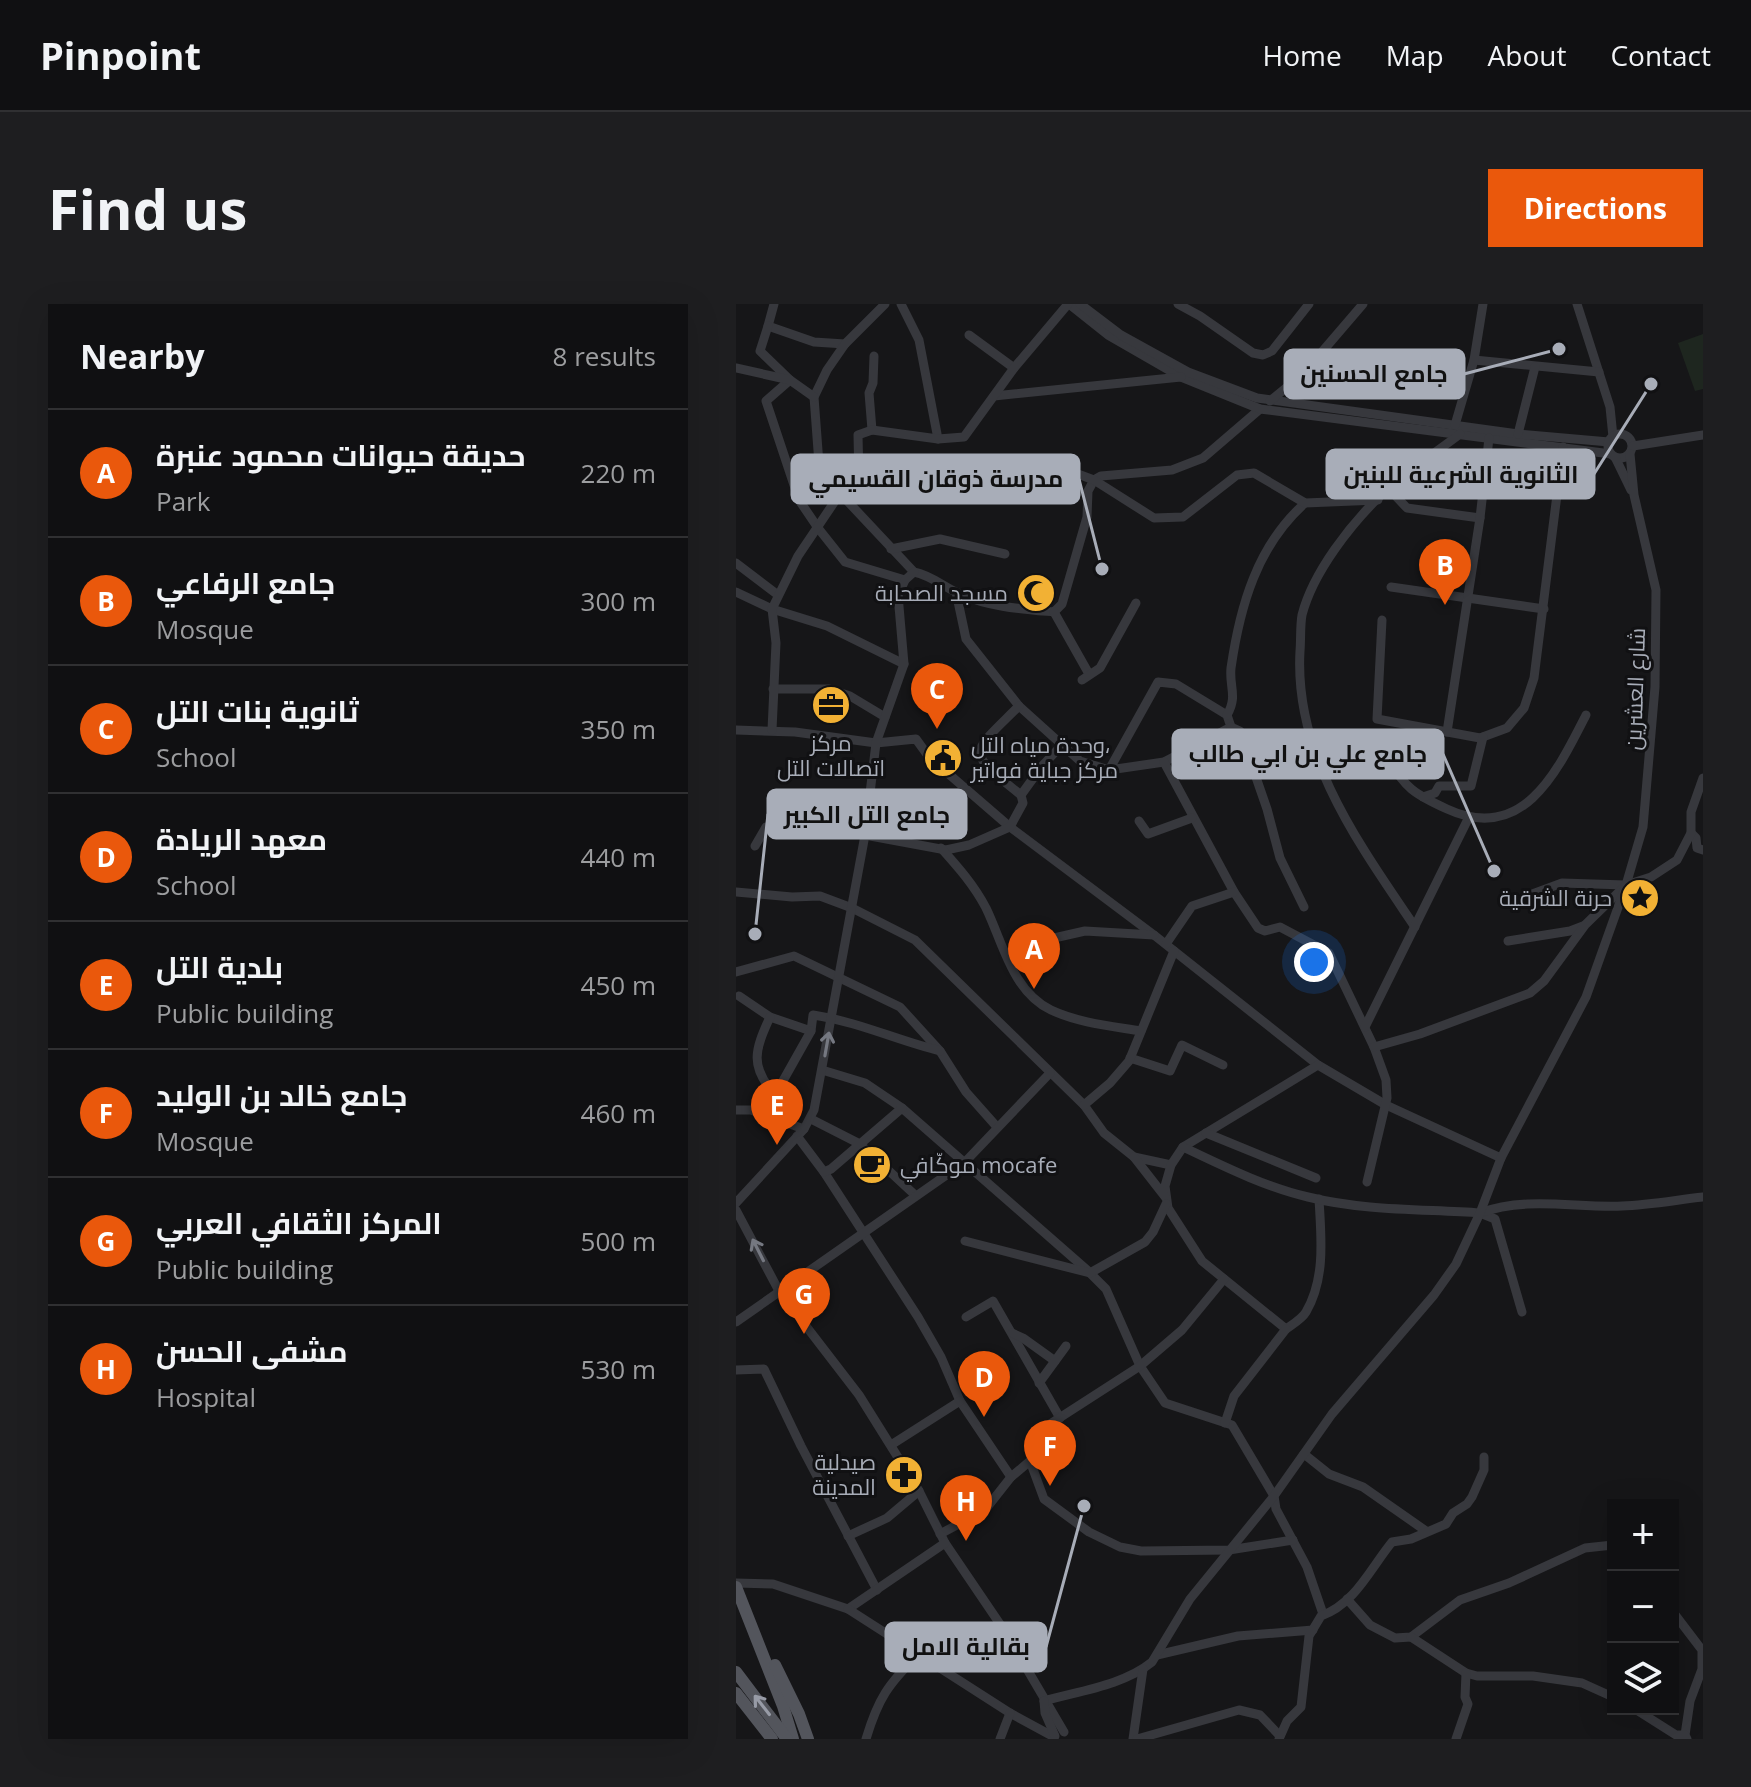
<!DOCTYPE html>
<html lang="en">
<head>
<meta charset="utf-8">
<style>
  body { margin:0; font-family:"Open Sans",Cairo,sans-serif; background:#1e1e20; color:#f1f3f6 }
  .controls { position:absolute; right:24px; bottom:24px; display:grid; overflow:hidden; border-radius:0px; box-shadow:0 8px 32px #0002 }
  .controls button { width:72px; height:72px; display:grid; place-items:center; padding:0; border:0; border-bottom:2px solid #303032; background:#101012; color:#f1f3f6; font:40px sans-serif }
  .you { position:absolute; left:578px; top:658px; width:28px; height:28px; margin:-20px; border:6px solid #fff; border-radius:50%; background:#1a73e8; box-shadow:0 0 0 12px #1a73e833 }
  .badge { display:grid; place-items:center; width:52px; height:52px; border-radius:50%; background:#ea580c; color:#fff; font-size:26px; font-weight:700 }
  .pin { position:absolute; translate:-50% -66px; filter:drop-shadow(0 2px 4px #0008) }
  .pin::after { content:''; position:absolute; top:42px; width:28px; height:24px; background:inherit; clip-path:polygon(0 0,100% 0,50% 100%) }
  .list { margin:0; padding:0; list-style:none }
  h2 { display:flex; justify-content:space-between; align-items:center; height:104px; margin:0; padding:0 32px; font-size:34px }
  h2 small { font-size:26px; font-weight:400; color:#9c9d9f }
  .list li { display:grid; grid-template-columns:52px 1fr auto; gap:24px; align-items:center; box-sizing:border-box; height:128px; padding:0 32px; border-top:2px solid #303032 }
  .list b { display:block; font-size:30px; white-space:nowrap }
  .list p { margin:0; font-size:26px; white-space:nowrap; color:#9c9d9f }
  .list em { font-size:26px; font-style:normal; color:#9c9d9f }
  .icon { flex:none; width:44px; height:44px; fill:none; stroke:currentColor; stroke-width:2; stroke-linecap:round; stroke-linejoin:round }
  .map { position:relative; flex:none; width:967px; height:1435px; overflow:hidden; border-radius:0px }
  header { display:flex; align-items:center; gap:48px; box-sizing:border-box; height:112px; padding:0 40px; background:#101012; border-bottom:2px solid #303032 }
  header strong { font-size:38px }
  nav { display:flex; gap:44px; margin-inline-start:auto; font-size:28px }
  .intro { display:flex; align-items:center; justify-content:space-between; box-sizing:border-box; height:192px; padding:0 48px }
  h1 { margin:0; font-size:56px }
  .button { padding:20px 36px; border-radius:0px; background:#ea580c; color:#fff; font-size:28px; font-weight:700 }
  main { display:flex; gap:48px; padding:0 48px }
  aside { flex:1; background:#101012; border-radius:0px; box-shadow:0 8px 32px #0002 }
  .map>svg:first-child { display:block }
</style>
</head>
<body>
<header>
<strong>Pinpoint</strong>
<nav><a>Home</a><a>Map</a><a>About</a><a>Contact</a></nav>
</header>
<div class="intro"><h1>Find us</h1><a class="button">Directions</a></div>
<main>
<aside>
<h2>Nearby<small>8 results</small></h2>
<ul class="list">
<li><span class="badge">A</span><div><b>حديقة حيوانات محمود عنبرة</b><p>Park</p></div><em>220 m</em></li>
<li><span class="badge">B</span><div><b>جامع الرفاعي</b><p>Mosque</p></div><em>300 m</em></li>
<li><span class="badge">C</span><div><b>ثانوية بنات التل</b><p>School</p></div><em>350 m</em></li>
<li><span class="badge">D</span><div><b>معهد الريادة</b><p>School</p></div><em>440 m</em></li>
<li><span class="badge">E</span><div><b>بلدية التل</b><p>Public building</p></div><em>450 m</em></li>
<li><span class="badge">F</span><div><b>جامع خالد بن الوليد</b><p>Mosque</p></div><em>460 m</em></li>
<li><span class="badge">G</span><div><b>المركز الثقافي العربي</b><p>Public building</p></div><em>500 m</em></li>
<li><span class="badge">H</span><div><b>مشفى الحسن</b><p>Hospital</p></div><em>530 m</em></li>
</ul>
</aside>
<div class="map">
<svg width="967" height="1435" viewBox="0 0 967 1435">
  <rect width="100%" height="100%" fill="#161618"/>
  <!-- green -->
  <path fill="#1e261f" d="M967,30V85L959,87L942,39Z"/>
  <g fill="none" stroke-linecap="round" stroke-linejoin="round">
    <!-- minor -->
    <g stroke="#37383d" stroke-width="9">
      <path d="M38,0L32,22L78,38L109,40"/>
      <path d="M149,0L109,40L91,66L78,93L83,160L101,186L178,268C197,272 207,283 224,290C254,303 285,305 318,308L326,300L351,213L352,187L358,176L365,172L436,166L467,154L524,105"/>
      <path d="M165,0L183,36L202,135"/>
      <path d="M333,0L372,31L445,73L524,105L875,150"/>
      <path d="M344,0L385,31L452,68L521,94L782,130L873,138"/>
      <path d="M442,0L464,12L517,49L527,51L536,47L573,0"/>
      <path d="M841,0L874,103L877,133"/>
      <path d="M32,22L24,47L54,76L30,97L63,196L82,224L109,258L169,276"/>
      <path d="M233,31L278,64"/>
      <path d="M738,56L863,68"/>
      <path d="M0,64L54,76L78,93"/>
      <path d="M258,92L445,73"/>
      <path d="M534,97L567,70L627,0"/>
      <path d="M719,121L738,56L747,0"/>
      <path d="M136,126L133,89L137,79L138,52"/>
      <path d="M782,130L799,63"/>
      <circle cx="884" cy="142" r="12"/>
      <path d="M897,142L967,131"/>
      <path d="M879,153L895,186"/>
      <path d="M123,176L122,131L136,126L202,135L228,133L278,64L332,0"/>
      <path d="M653,185L671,204L744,214"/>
      <path d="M155,245L204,235L269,250"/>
      <path d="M0,259L42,291"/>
      <path d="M655,283L808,305"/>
      <path d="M0,288L36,305L91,322L168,360"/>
      <path d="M220,288L230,335L283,402L344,457L373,466L428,458L495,423L491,411L440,380L422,378L373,466"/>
      <path d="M318,308L353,370"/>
      <path d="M646,316L641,415L744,434L771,424L788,404L798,374L827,143"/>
      <path d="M346,376L364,364L400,299"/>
      <path d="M37,385H93L114,392L149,413"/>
      <path d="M283,402C234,451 228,446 285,491"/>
      <path d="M491,411C502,392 493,383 495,364C504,302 521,242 569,199"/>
      <path d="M495,423L504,427L531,505L544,554L568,603"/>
      <path d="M0,426L59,428L140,439L180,435L193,453L274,523L418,631L582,761L650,801L765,854"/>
      <path d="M36,426L40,339L36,305L62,252L99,197L101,186L112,179L123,176L159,190L323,163L358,176L418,214L447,213L501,171L518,169L569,199L642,196"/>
      <path d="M711,428L744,214L753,134"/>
      <path d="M651,453C669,484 678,490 711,505C787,540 821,468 850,411"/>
      <path d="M428,458L498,588L522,624L529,627L544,623L593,649L638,743L650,776L651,794L631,878"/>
      <path d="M687,493L699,489L703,482H735L747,433"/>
      <path d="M403,517L412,530L456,514"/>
      <path d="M955,529L960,534L961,544L967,546"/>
      <path d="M129,531L210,546L233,541L274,523L287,499L285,491L306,462L325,442"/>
      <path d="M19,542L30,523L73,525L78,521L130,527"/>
      <path d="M205,544C222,563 238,581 250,604C267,639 276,687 315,706C343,719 375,722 405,727"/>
      <path d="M0,588L56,593L84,592L116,604L179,636L348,801L368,829L398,853L435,861"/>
      <path d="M788,593L826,579L890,581"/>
      <path d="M679,623C623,540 558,452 564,347C565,336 564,322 566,311C577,268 615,220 646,190C669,168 698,150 724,130"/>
      <path d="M318,634L349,627L418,631"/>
      <path d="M772,637L834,627L847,622"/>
      <path d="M430,640L456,602L498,588"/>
      <path d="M0,668L58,652L164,703L204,747L230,788L261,823"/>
      <path d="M3,692L34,713L75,727L77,711C123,718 160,736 204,747"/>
      <path d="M629,723L732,515"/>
      <path d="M638,743L684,730L794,689L808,677L849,621L890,581L907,523L919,383L920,286L898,191L894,150"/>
      <path d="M394,754L434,767L446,741L487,761"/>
      <path d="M582,761L447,843L435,861L429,882L432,904L466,957L550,1025C557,1020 566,1015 570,1008C590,974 585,932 583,895"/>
      <path d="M86,766L129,779L166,804L351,966L370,985L404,1062L429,1099L496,1121L538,1192L540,1205L571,1263L587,1310"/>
      <path d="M39,791L75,727"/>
      <path d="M348,801L374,779L393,757L438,647"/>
      <path d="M0,806H15L68,825"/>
      <path d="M25,810L39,791C13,762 19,746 34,713"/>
      <path d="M75,815L124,840L179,891"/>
      <path d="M470,829L580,874"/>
      <path d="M61,832L88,868L182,1013L205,1053L224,1097L275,1173"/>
      <path d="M447,843C487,862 529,883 572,893C628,907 688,905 744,909L759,915L786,1008"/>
      <path d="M398,853L430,894"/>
      <path d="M88,868L95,865L166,804"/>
      <path d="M0,899L68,825L78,806L129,531L140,439L168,360L162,291L169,276L178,268"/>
      <path d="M0,906L43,987L123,1091L183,1187L209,1239L268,1326L328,1428"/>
      <path d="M744,909C791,892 838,904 886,902C913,901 940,896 967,893"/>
      <path d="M229,937L354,969L409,938L417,928L430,900"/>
      <path d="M230,1013L257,997L324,1114"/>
      <path d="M0,1018L229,858L314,769"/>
      <path d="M276,1029L287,1034L319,1057"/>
      <path d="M0,1066L28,1065L65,1142L141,1286"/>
      <path d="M303,1079L330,1042"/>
      <path d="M489,1119L498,1092L550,1025"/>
      <path d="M155,1141L224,1097"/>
      <path d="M568,1150L593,1170L627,1183L690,1227"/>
      <path d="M294,1157L308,1195L353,1228L384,1243L405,1247L493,1246L557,1236"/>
      <path d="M204,1230L249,1206L275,1173L294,1157L314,1120L404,1062L446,1026L488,975"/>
      <path d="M112,1232L151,1214L183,1187"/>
      <path d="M0,1279L37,1280L112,1305L209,1239"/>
      <path d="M611,1295L634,1321L659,1334L675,1333L724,1296L773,1279L849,1244L877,1241"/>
      <path d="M112,1305L274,1409L318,1433"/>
      <path d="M937,1308L966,1346V1365L954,1397L949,1431L951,1435"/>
      <path d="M675,1333L730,1369L741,1372H797L846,1379L877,1393"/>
      <path d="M421,1351L502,1332L577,1326"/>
      <path d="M308,1397C343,1387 388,1381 416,1358L454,1295L538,1192L596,1110L698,991L720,960L744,909L765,854L850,693L890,581L915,573L941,556L955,529V508L967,474"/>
      <path d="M308,1397L309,1409L319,1432"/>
      <path d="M899,1405L940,1431H949"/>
      <path d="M130,1435C142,1395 152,1380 182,1351"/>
      <path d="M264,1435L274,1409"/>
      <path d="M397,1435L407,1365"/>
      <path d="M401,1435L503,1406L524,1411L544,1432"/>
      <path d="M543,1435L551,1417L565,1403L573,1332L585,1312C619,1300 634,1265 656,1238L675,1235L710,1220L717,1209L731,1200L736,1193L748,1166V1153"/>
      <path d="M720,1435L732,1400L729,1393L730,1369"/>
    </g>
    <!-- major -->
    <g stroke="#53555c" stroke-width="12">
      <path d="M0,1283L47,1402L57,1435"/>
      <path d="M39,1361L63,1410L72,1435"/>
      <path d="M0,1368L51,1435"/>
      <path d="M0,1389L36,1435"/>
    </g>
  </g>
  <!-- one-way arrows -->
  <defs><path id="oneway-shaft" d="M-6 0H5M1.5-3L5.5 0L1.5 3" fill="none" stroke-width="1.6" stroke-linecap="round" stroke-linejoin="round" transform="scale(2)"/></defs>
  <g stroke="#757881">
    <use href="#oneway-shaft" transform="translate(91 740) rotate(-80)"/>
    <use href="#oneway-shaft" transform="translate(22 946) rotate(-117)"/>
  </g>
  <use stroke="#979ba6" href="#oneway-shaft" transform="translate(26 1401) rotate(-128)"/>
  <!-- icons -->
  <defs>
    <g id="mosque-disc" transform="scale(2)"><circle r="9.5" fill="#f2b134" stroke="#111113"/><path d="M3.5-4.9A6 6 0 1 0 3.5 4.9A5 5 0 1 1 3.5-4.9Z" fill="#111"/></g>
    <g id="office-disc" transform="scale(2)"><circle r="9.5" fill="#f2b134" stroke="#111113"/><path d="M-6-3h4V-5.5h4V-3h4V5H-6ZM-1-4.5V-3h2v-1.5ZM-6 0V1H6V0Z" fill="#111"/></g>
    <g id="civic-disc" transform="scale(2)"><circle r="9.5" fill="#f2b134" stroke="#111113"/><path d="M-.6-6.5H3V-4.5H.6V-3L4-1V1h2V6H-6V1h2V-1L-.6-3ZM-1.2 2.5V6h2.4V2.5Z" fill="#111"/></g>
    <g id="sight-disc" transform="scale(2)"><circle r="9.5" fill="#f2b134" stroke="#111113"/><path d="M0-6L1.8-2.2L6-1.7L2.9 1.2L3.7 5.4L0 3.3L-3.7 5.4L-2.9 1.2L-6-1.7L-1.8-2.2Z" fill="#111"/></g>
    <g id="cafe-disc" transform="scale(2)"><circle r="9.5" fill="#f2b134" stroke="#111113"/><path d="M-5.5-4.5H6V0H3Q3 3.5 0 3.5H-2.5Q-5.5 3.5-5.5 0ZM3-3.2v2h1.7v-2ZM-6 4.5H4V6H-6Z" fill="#111"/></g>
    <g id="pharmacy-disc" transform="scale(2)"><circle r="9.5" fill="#f2b134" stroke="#111113"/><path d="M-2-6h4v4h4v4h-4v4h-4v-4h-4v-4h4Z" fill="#111"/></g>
  </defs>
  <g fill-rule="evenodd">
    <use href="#mosque-disc" x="300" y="289"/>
    <use href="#office-disc" x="95" y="401"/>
    <use href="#civic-disc" x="207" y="454"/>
    <use href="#sight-disc" x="904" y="594"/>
    <use href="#cafe-disc" x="136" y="861"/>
    <use href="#pharmacy-disc" x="168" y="1171"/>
  </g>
  <g text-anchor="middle" stroke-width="6" stroke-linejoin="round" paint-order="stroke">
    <!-- poi labels -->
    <g font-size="22" fill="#a8adb8" stroke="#111113" text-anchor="end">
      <text x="272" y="297">مسجد الصحابة</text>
      <text x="95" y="447" text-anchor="middle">مركز<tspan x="95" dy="25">اتصالات التل</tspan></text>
      <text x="235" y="449" text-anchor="start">وحدة مياه التل،<tspan x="235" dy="25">مركز جباية فواتير</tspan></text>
      <text x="876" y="602">حرنة الشرقية</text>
      <text x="164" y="869" text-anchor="start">موكّافي mocafe</text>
      <text x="140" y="1166">صيدلية<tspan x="140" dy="25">المدينة</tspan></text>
    </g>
    <!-- street labels -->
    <g font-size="22" fill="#a8adb8" stroke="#111113">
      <text transform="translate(899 385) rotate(-88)" y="8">شارع العشرين</text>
    </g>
  </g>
  <!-- callouts -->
  <path fill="none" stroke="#a8adb8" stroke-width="3" d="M823 45L728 70M915 80L858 170M366 265L343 175M758 567L707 450M19 630L32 510M348 1202L310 1343"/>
  <g fill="#a8adb8" stroke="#111113" stroke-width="3">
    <circle cx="823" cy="45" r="8"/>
    <circle cx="915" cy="80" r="8"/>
    <circle cx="366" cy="265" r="8"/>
    <circle cx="758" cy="567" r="8"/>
    <circle cx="19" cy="630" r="8"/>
    <circle cx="348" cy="1202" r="8"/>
  </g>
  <g fill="#a8adb8" stroke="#a8adb8" stroke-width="3">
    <rect x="549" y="46" width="179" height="48" rx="8"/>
    <rect x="591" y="146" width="267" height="48" rx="8"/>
    <rect x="56" y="151" width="287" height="48" rx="8"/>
    <rect x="437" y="426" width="270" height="48" rx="8"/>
    <rect x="32" y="486" width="198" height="48" rx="8"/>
    <rect x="150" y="1319" width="160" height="48" rx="8"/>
  </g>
  <g font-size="24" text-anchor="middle" font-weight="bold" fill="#111">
    <text x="638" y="78">جامع الحسنين</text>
    <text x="725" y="179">الثانوية الشرعية للبنين</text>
    <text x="200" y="183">مدرسة ذوقان القسيمي</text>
    <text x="572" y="458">جامع علي بن ابي طالب</text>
    <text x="131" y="519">جامع التل الكبير</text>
    <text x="230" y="1351">بقالية الامل</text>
  </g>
</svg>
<div class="controls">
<button>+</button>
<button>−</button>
<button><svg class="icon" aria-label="layers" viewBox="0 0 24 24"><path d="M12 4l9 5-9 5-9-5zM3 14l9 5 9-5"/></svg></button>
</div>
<div class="you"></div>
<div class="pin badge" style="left:298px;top:685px">A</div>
<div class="pin badge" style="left:709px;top:301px">B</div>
<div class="pin badge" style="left:201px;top:425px">C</div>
<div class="pin badge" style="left:248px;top:1113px">D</div>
<div class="pin badge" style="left:41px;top:841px">E</div>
<div class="pin badge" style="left:314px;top:1182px">F</div>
<div class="pin badge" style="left:68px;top:1030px">G</div>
<div class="pin badge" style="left:230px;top:1237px">H</div>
</div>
</main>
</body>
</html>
